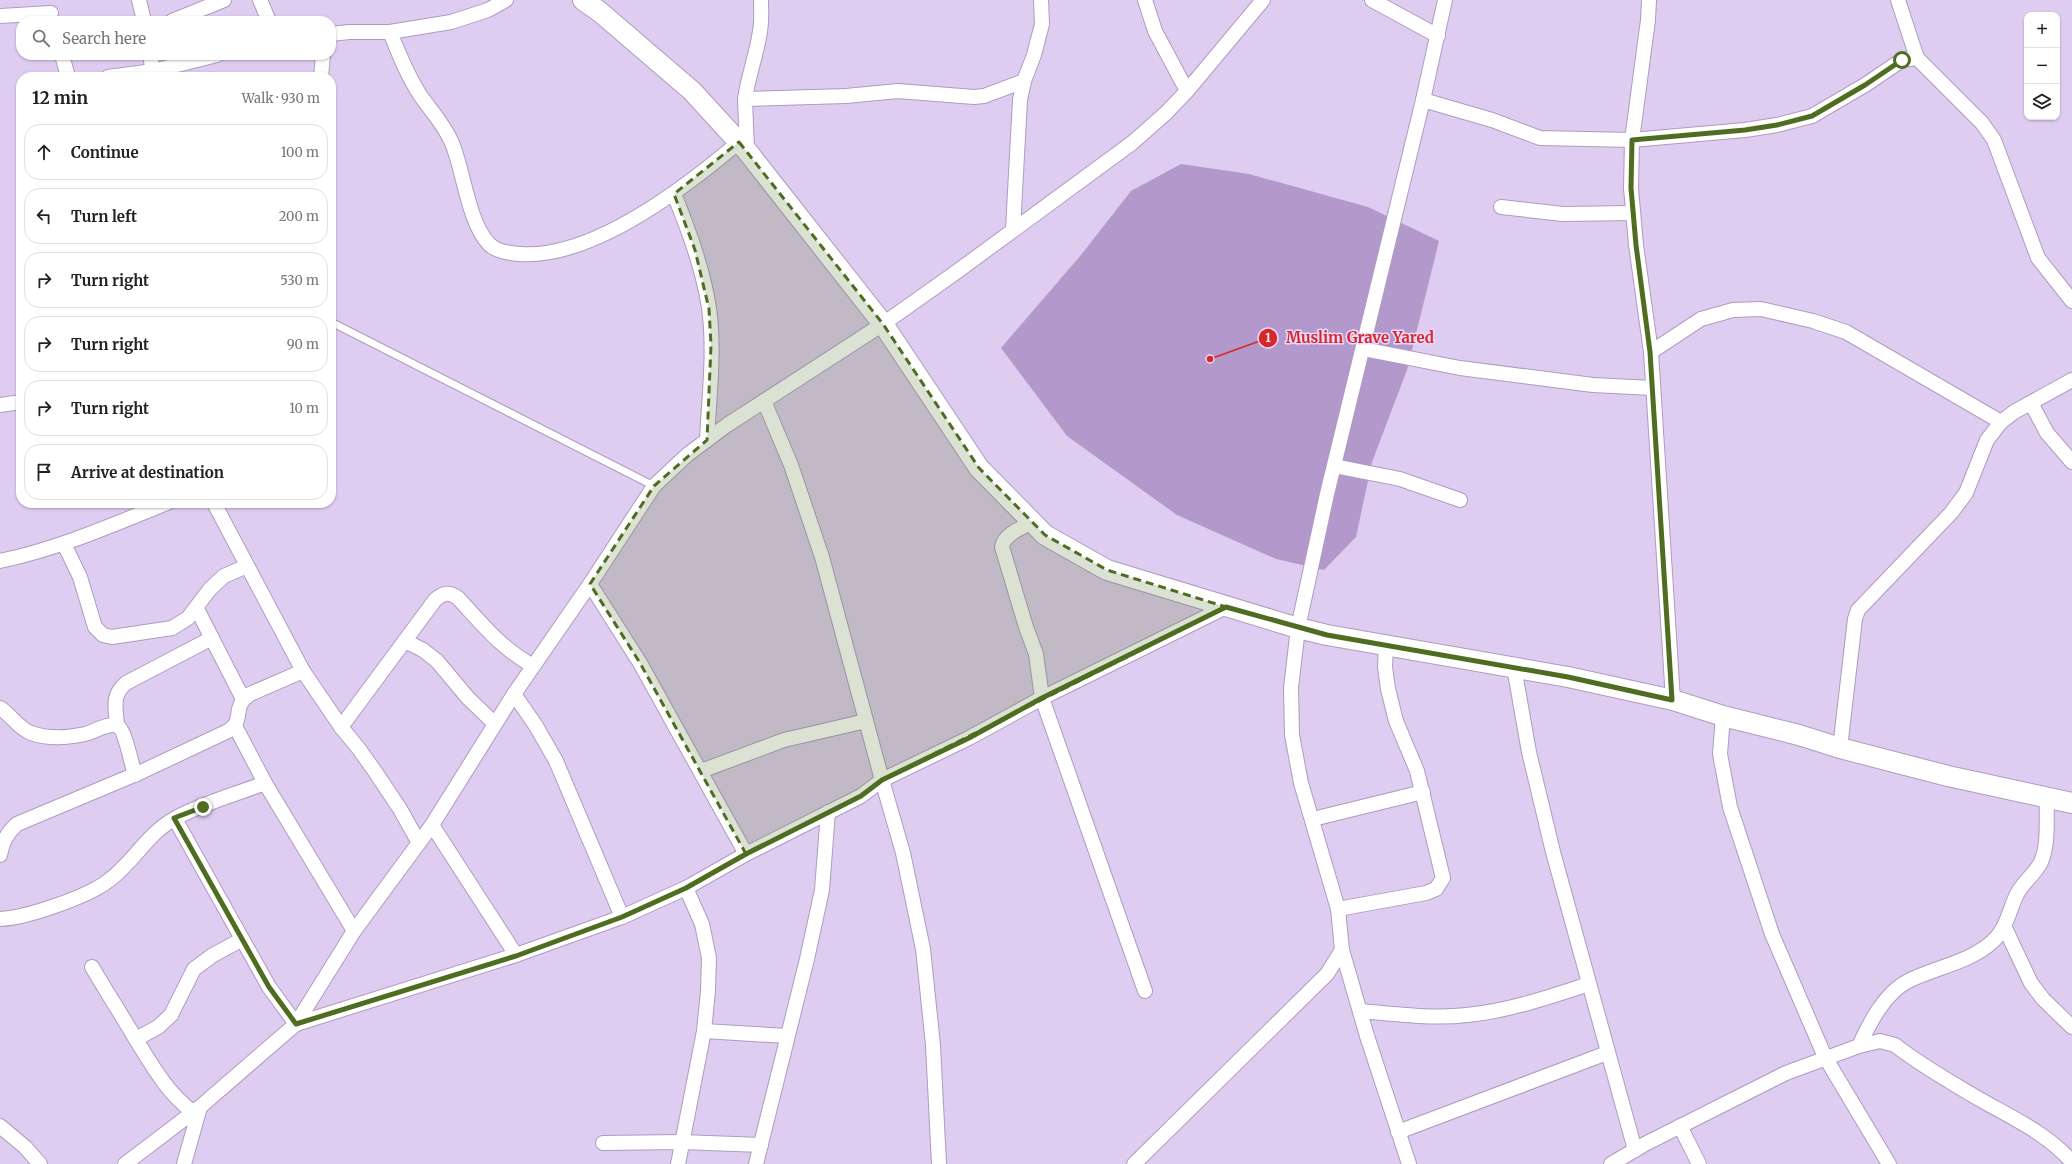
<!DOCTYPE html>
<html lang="en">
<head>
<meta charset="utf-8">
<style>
  body { margin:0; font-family:Merriweather,serif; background:#f2f2f2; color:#222 }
  .controls { position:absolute; right:12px; top:12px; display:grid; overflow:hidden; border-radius:8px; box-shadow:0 1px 3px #0004 }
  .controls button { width:36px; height:36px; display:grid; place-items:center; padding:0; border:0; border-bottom:1px solid #e0e0e0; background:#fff; color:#222; font:20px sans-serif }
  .stop { position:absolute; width:12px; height:12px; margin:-9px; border:3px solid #4f6d21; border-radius:50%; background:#fff }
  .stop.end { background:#4f6d21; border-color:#fff; box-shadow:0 1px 4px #0008 }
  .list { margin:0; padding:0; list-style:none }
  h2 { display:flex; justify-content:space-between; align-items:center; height:52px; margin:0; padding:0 16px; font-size:17px }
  h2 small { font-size:13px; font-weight:400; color:#767676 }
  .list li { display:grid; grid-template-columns:26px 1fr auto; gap:12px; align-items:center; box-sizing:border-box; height:56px; margin:0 8px 8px; padding:0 8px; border:1px solid #e0e0e0; border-radius:16px }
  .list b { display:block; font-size:15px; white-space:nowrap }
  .list em { font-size:13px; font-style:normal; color:#767676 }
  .icon { flex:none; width:22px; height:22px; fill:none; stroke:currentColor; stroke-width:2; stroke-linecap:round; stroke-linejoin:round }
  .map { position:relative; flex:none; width:2072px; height:1164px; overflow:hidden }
  .search { position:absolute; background:#fff; box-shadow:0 1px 3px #0004; left:16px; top:16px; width:320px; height:44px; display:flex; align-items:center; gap:10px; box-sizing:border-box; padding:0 14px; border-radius:16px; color:#767676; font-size:15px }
  .panel { position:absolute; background:#fff; box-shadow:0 1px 3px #0004; left:16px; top:72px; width:320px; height:436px; border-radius:16px }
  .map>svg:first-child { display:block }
</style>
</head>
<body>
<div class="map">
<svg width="2072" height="1164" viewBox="0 0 2072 1164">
  <rect width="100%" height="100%" fill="#dfccf1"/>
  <!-- green -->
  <path fill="#b398cb" d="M1181,164L1249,174L1368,207L1439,241L1407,370L1372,462L1356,537L1324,570L1276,559L1177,515L1067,436L1001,348L1081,255L1131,191Z"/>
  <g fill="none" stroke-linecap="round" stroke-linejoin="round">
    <!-- service casing -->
    <g stroke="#ae9cbe" stroke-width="9">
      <path id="service" d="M331,322L654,486"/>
    </g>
    <!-- minor casing -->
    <g stroke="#ae9cbe" stroke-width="16">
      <g id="minor">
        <path d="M139,0L144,21"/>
        <path d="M260,0L269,21"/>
        <path d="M1145,0L1155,31L1187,91"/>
        <path d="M1372,0L1438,36"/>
        <path d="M1649,0L1648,20L1632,140L1631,188L1636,245L1651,352L1673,700"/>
        <path d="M1898,0L1917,58"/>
        <path d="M0,16L51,13"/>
        <path d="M172,21L224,0"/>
        <path d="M390,32C399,54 407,75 420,95C431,111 444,124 452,143C464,172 468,222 489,244C497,252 509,253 520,254C592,259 686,187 739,142"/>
        <path d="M331,34L349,32H390L451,22L488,10L506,0"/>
        <path d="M62,55L68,77"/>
        <path d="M150,55L154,77"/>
        <path d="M108,77L153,71L217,55"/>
        <path d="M321,77L323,55"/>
        <path d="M745,99C748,76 757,54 760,31C762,21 761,10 761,0"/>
        <path d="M1423,100L1492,120L1540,138L1632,140L1745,130L1777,125L1812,116L1865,85L1902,60L1917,58L1982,123L1994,140L2038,258L2072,301"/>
        <path d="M747,151L745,99L846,96L898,91L974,97L984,96L1024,81"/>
        <path d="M674,194C689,231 703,269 709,308C715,351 709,397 707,440"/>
        <path d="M1501,207L1563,214L1633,213"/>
        <path d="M1013,229L1020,100L1024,81L1034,55L1042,24L1041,0"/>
        <path d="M1363,349L1460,368L1593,385L1653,388"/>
        <path d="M1651,352L1701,319L1733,310L1761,309L1813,321L1846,332L2001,422"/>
        <path d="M764,401L791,465L822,557L882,780L903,853L923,949L933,1045L939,1164"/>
        <path d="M2031,403L2047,433L2072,462"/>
        <path d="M0,405L21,402"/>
        <path d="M1334,466L1400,479L1460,500"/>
        <path d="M214,503L303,671L341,727L359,749L376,773L400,809L419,843"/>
        <path d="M1032,522C1022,528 1004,534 1002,547L1026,627L1036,654L1042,698L1145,991"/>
        <path d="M64,544L80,577L95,627L103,635L112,637L172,628L188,618L210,589L224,576L247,566"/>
        <path d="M0,561C58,549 112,525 167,503"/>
        <path d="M590,584L640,663L746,854"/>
        <path d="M197,609L243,699"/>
        <path d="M405,641L423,650L437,661L468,698L495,724"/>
        <path d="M1514,667L1529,752L1553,852L1635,1150"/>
        <path d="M514,694L536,726L556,761L622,917"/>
        <path d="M0,708C11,715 19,729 31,733C48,739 67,738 85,734C94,732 109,722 118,726C125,730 132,766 135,775"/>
        <path d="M1723,716L1720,754L1730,807L1772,934L1825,1057L1889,1164"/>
        <path d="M117,726C116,708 111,696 126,683L212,638"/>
        <path d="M235,726L265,783L354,931"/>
        <path d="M341,727L435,600C443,593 449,591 458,598C483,625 501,648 533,666"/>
        <path d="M1840,748L1855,619L1858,610L1951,513L1966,493L1987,440L2001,422L2014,412L2072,380"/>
        <path d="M701,771L784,740L866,721"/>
        <path d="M175,819L269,987L296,1024L516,955L622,917L686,888L746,854L861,796L882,780L969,738L1042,698L1226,607"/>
        <path d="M1313,819L1423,792"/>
        <path d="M432,825L516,955"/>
        <path d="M0,855C3,841 7,833 17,824L141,772L228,731C246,720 230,708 250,694L303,671"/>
        <path d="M1338,909L1426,893L1436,889L1443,878L1417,771L1396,721L1388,689L1385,667L1386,645"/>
        <path d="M0,919C26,918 87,897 108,881C133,863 147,834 174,819C200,804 237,794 265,783"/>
        <path d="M2004,926L2031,983L2043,999L2072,1027"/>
        <path d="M1342,950L1367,1036L1409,1164"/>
        <path d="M92,967C106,991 121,1014 135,1038C152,1065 167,1093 193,1112"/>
        <path d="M1360,1011C1396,1014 1432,1019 1467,1015C1509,1011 1549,997 1589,984"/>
        <path d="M704,1031L787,1036"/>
        <path d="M136,1039L158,1027L171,1015L194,969L213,955L241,940"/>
        <path d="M1859,1046C1870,1022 1885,992 1910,980C1937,967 1970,962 1992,942C2007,929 2009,910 2017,894C2023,882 2035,874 2041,862C2049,844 2046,819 2047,799"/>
        <path d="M0,1126L25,1147L40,1164"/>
        <path d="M1680,1126L1699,1164"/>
        <path d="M1398,1132L1607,1053"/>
        <path d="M603,1143L682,1142L761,1145"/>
        <path d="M125,1164L200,1107L296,1024L354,931L432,825L514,694L590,584L654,486L687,455L727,425L883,324L955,273L1132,143L1166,113L1187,91L1263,0"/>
        <path d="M184,1164L200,1107"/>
        <path d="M678,1164L704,1031L708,991L709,958L702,924L686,888"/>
        <path d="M756,1164L807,959L822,890L828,812"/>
        <path d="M1134,1164L1327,974L1342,950L1338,909L1301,783L1292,735L1291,688L1298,628L1327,494L1423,100L1445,0"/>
        <path d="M1611,1164L1645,1144L1786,1073L1859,1046L1880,1041L1895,1045C1919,1064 1947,1080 1974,1096C2008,1116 2046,1132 2072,1162"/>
      </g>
    </g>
    <!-- secondary casing -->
    <g stroke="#ae9cbe" stroke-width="22">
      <path id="secondary" d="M583,0L600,12L692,91L747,151L883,324L979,468L1045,535L1107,570L1298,628L1327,635L1568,677L1673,700L1723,716L1799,735L1840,748L1948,776L2072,803"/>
    </g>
    <!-- service -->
    <use href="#service" stroke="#fff" stroke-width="7"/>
    <!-- minor -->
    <use href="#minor" stroke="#fff" stroke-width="14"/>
    <!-- secondary -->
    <use href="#secondary" stroke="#fff" stroke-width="20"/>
  </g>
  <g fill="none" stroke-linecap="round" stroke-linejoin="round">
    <!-- route -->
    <path stroke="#4f6d21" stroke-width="5" d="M203,807L174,818L269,987L296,1024L516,956L622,917L686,888L746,854L861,796L882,780L969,738L1042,698L1226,607L1327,635L1568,677L1672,700L1650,352L1636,245L1631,188L1632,140L1745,130L1777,125L1812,116L1865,85L1902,60"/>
  </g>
  <!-- marked area -->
  <path fill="#4f6d21" fill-opacity="0.2" stroke="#4f6d21" stroke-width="3" stroke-dasharray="8 5" stroke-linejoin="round" d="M739,142L883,324L979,468L1045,535L1107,570L1226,607L882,780L861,796L746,854L640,663L590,584L654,486L707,440L711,345L709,309L695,250L674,194Z"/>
  <!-- callouts -->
  <path fill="none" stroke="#d62828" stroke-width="1.5" d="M1210 359L1268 338"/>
  <g fill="#d62828" stroke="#ecd9fe" stroke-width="1.5">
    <circle cx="1210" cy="359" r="4"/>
    <circle cx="1268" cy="338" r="10"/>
  </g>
  <g font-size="12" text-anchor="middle" font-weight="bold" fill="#fff">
    <text x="1268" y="342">1</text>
  </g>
  <g font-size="15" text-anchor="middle" font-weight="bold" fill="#d62828" stroke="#ecd9fe" stroke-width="3" stroke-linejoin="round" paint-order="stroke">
    <text x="1360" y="343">Muslim Grave Yared</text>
  </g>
</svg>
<div class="controls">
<button>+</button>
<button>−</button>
<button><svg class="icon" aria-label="layers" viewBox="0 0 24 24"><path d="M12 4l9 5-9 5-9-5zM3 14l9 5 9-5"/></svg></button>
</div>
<div class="stop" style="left:1902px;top:60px"></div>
<div class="stop end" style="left:203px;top:807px"></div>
<div class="search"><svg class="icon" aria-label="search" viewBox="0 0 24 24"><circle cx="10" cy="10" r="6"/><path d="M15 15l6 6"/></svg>Search here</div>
<section class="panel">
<h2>12 min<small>Walk · 930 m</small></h2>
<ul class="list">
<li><svg class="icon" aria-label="ahead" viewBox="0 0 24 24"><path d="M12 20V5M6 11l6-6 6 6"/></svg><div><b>Continue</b></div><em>100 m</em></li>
<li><svg class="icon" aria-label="left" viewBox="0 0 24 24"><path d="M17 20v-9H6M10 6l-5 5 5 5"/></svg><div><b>Turn left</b></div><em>200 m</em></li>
<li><svg class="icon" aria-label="right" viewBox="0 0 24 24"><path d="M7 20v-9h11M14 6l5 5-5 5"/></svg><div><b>Turn right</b></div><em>530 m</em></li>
<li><svg class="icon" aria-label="right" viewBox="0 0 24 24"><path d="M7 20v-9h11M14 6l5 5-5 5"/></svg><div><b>Turn right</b></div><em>90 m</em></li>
<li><svg class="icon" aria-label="right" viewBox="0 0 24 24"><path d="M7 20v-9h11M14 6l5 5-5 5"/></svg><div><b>Turn right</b></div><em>10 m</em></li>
<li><svg class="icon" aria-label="arrive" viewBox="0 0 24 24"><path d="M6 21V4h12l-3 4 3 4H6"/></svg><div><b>Arrive at destination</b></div></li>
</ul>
</section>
</div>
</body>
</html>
